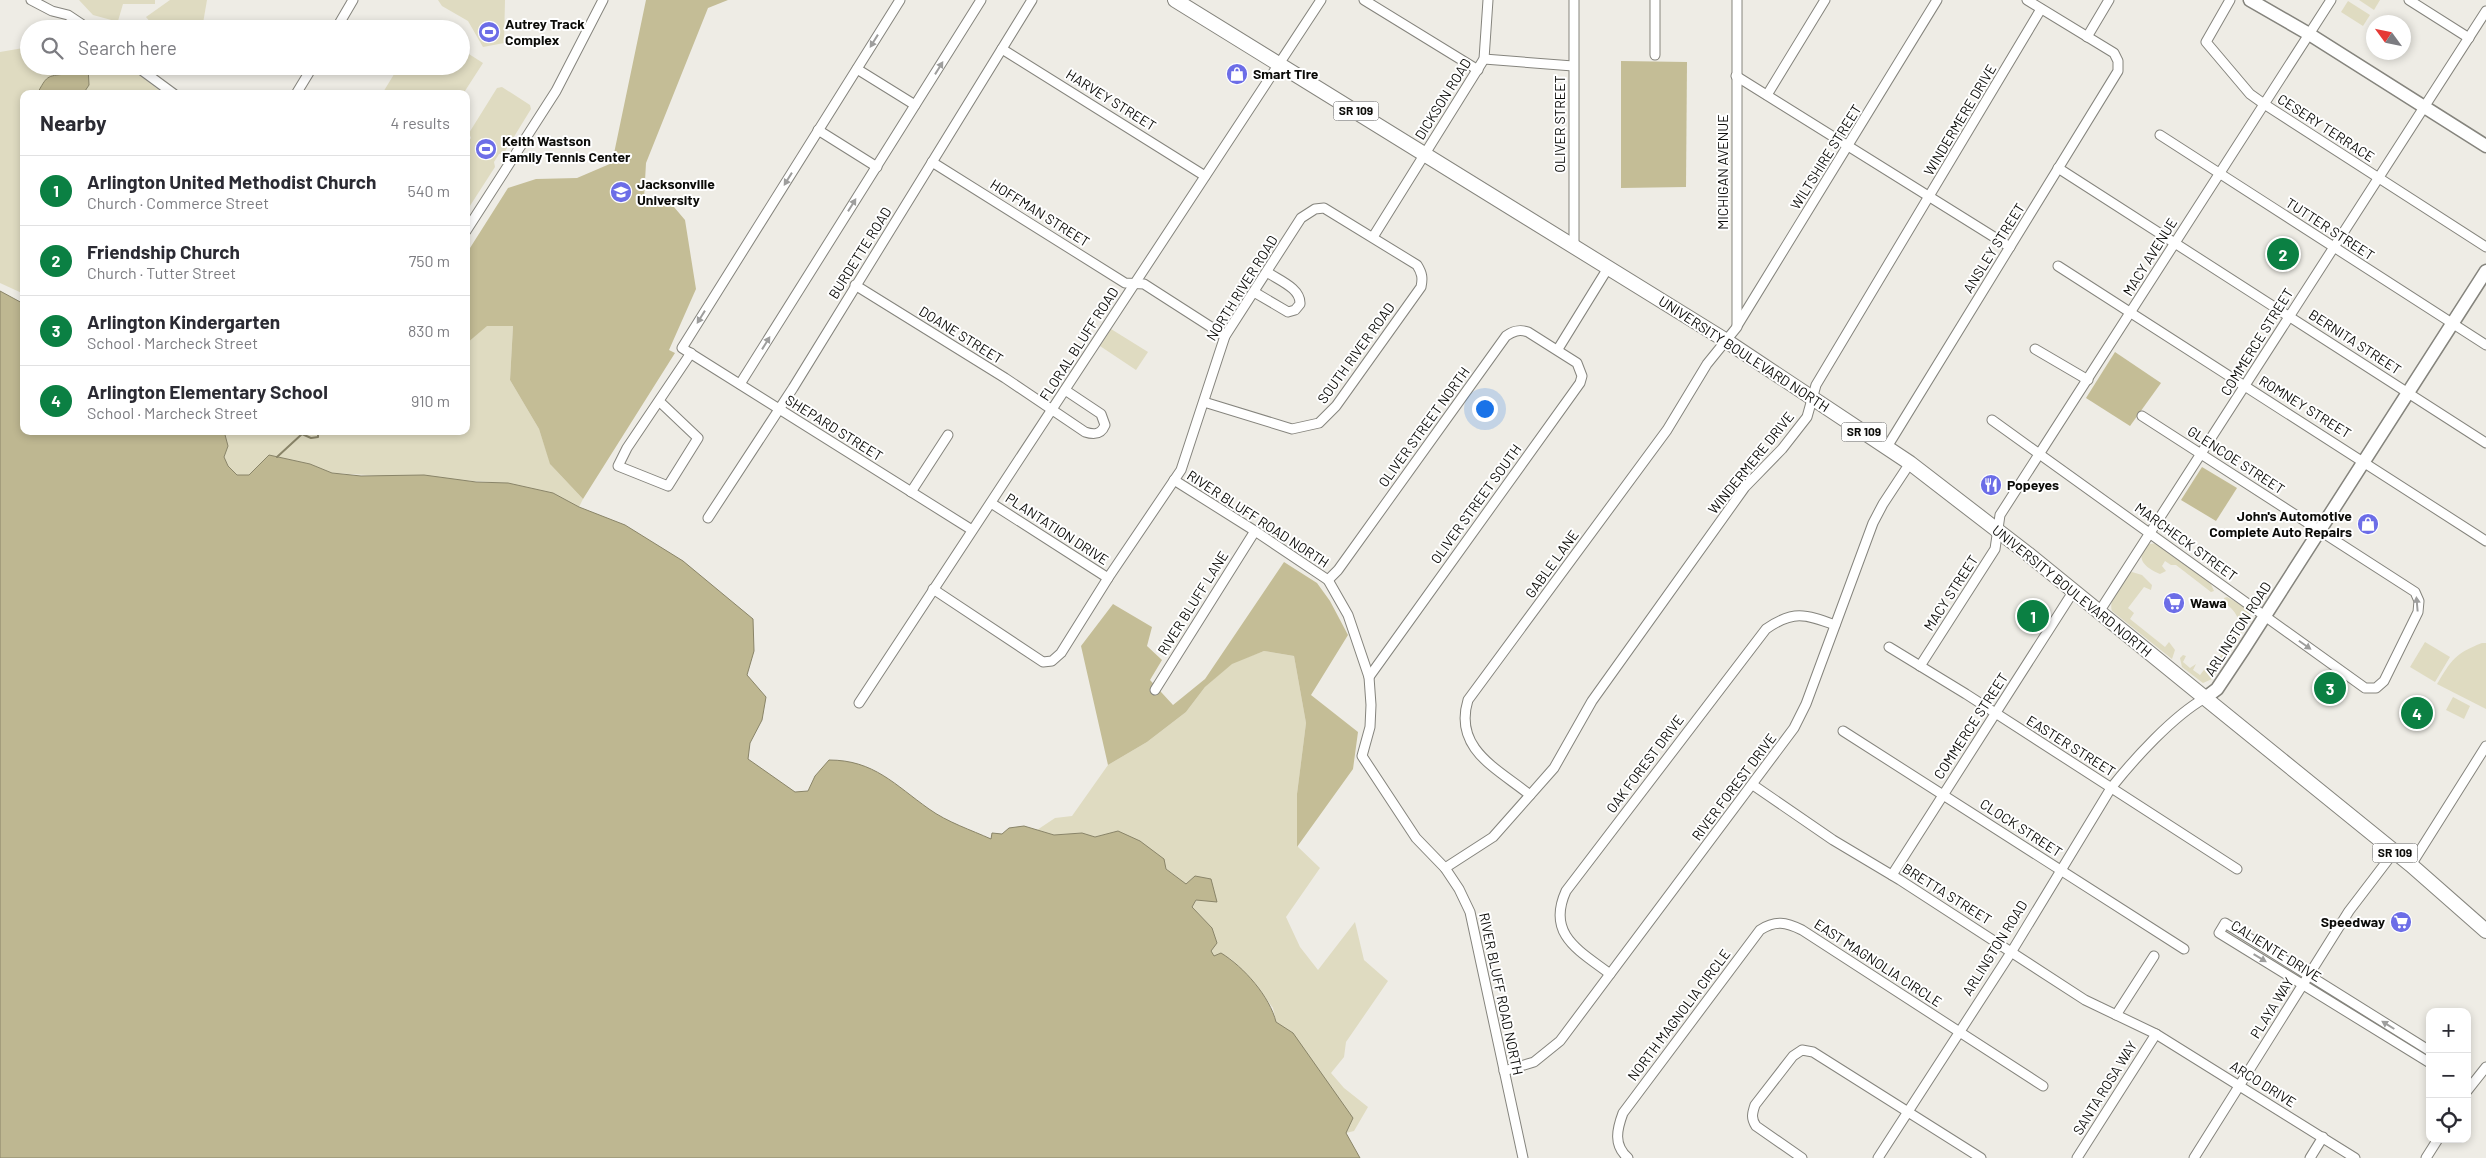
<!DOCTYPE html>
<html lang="en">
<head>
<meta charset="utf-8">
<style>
  body { margin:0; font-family:Barlow,sans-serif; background:#f2f2f3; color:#2b2b33 }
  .controls { position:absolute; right:15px; bottom:15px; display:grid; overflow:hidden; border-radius:10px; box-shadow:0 2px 8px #0003 }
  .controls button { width:45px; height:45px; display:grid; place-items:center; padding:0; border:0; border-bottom:1px solid #e1e1e2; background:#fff; color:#2b2b33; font:25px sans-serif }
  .compass { position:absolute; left:2366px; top:15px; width:45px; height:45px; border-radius:50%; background:#fff; box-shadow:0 2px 8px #0003; rotate:303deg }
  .you { position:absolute; left:1484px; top:408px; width:18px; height:18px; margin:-12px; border:4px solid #fff; border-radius:50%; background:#1a73e8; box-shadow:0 0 0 8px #1a73e833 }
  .badge { display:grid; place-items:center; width:32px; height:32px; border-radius:50%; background:#0b8043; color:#fff; font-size:16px; font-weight:700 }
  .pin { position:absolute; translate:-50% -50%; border:2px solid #fff; box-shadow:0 1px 5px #0006 }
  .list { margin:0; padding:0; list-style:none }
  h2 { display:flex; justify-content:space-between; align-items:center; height:65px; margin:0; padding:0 20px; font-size:21px }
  h2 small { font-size:16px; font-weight:400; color:#7c7c81 }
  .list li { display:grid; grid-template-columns:32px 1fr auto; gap:15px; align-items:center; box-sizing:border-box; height:70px; padding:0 20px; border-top:1px solid #e1e1e2 }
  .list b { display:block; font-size:19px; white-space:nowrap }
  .list p { margin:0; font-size:16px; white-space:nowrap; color:#7c7c81 }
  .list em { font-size:16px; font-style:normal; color:#7c7c81 }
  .icon { flex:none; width:28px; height:28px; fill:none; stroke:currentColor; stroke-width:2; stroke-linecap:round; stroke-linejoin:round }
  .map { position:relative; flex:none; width:2486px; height:1158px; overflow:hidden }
  .search { position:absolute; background:#fff; box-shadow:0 2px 8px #0003; left:20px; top:20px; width:450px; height:55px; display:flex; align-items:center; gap:12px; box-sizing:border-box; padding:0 18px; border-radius:28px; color:#7c7c81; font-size:19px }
  .panel { position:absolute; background:#fff; box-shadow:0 2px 8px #0003; left:20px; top:90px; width:450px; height:345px; border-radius:10px }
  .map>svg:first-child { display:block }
</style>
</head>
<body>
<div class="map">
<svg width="2486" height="1158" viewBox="0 0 2486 1158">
  <rect width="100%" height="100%" fill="#eeece5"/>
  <!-- green -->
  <g fill="#dfdbc1">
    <path d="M79,0H155V4H123L118,21H115L93,15Z"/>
    <path d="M170,0H207L202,29H156L146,17Z"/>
    <path d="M438,0H505L504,43L483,47L468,21L442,6Z"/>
    <path d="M2359,0H2380L2374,10Z"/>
    <path d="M2348,1L2370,15L2363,26L2341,12Z"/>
    <path d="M29,47V66H74L66,74C46,76 47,77 37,94H24V294L0,283V52Z"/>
    <path d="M461,49L483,63L463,94H382L399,66H461Z"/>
    <path d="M88,66H128L164,94H83L89,85Z"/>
    <path d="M502,87L530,105L531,109L504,153L499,154L494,162L495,167L466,212V144L471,138L469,133L497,88Z"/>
    <path d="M486,326H513L510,380L539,429L551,465L583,499L579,507L553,493L508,483L332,473L310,464L269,455L249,475H237L228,466L224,457L228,446L224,431H466V344Z"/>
    <path d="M1111,329L1148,352L1136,370L1100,346Z"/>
    <path d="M2158,543L2210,582L2214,591L2211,592L2176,565H2171L2165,561L2162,566L2166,571L2160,574C2145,568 2133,557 2149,544Z"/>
    <path d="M2132,572L2142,575L2152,585L2151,590L2144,587L2128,608L2134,613L2130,619L2165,647L2169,642L2175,650L2172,659L2112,611C2108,600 2122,575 2132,572Z"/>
    <path d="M2227,597L2245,607L2252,617L2212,679L2203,683L2182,667L2180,658L2183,655L2186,656L2183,662L2190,668L2196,664L2193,670L2200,675L2210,662L2214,664L2222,654L2219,651C2235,631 2250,622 2224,602V598Z"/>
    <path d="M2425,642L2450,657L2435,682L2410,667Z"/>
    <path d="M2482,643H2486V709L2437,684C2451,660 2456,653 2482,643Z"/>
    <path d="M1264,651L1294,656L1306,723L1297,794V846L1320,868L1286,917L1300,947L1318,970L1355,922L1364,960L1388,981L1346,1042L1344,1057L1331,1073L1344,1088L1368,1107L1354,1131L1346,1133L1293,1034L1276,1022L1273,1008L1256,985L1231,959L1214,956L1210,951L1217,943L1212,928L1192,907L1211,879L1195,876L1186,884L1118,831L1095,837L1082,833L1054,835L1037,830L1055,818L1072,816L1108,765L1147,742L1186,712L1205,687L1232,663Z"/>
    <path d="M2453,697L2470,706L2464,719L2446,710Z"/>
  </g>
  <!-- forest -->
  <g fill="#c4bd96">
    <path d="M646,0H728L708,8L646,163L644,199L674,207L685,220L696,289L669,350L675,353L583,499L550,464L539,429L510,380L513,326H487L466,344V250L470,248L508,188L536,179L577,178L612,163Z"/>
    <path d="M1621,61L1687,62L1686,187L1621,188Z"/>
    <path d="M2115,352L2161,383L2130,426L2086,398Z"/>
    <path d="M2202,467L2237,488L2216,521L2181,500Z"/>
    <path d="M1284,562L1317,583L1330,601L1348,635L1311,695L1358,732L1353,769L1297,847V794L1306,723L1294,656L1264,651L1232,664L1205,687L1186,712L1147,742L1108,765L1081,646L1113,604L1152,627L1147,646L1162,660L1150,680L1173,705L1205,679Z"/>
  </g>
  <!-- water -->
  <g fill="#beb791" stroke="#898468">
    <path d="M74,66H88L89,85L83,94H37C47,76 46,76 66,74Z"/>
    <path d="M0,291L24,304V431H224L228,446L224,457L228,466L237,475H249L269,455L310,464L332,473L361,476L424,475L476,482L508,483L553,493L579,507L625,525L683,561L753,619L754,651L747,675L766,697L762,720L750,743L748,759L795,792L808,791L815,776L829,760C874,760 895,785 929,809C947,822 971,830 991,839L992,833L1002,834L1009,828L1024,826L1054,835L1082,833L1095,837L1118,831L1140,841L1164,859L1166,869L1186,884L1195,876L1211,879L1217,902L1196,900L1192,907L1212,928L1217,943L1211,951L1214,956L1221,953C1244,967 1270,997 1276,1022L1293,1033L1353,1118L1346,1133L1360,1158H0Z"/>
  </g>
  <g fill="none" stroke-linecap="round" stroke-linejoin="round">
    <!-- stream -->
    <path stroke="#898468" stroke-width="2" d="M277,457L302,434L311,438L318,437V431"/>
    <!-- street casing -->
    <g stroke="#85847d" stroke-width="11">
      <g id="street">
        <path d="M31,0L52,11L68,15L89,29"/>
        <path d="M900,0L682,348L972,530"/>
        <path d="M1364,0L1478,70"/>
        <path d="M2230,0L2206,42L2250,94L2264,104L2486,247"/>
        <path d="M2409,0L2469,38"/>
        <path d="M336,29L353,0"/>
        <path d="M2087,37L2109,0"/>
        <path d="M1002,49L1205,176"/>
        <path d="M1655,55V0"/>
        <path d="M1484,59L1573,66"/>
        <path d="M136,66L174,94"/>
        <path d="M857,69L915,105"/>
        <path d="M1736,76L2010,247"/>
        <path d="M296,94L313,66"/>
        <path d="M1767,95L1825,0"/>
        <path d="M818,130L877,167"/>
        <path d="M2160,135L2486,345"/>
        <path d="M932,162L1125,283L1144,284L1225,336"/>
        <path d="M2058,168L2486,443"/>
        <path d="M466,231L556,91L603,0"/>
        <path d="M1373,237L1484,59L1488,0"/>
        <path d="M1574,247V0"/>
        <path d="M2058,266L2486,541"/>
        <path d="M855,285L1005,378L1085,432C1094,435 1101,435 1105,425L1101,414L1065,390"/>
        <path d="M1254,292L1288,312L1295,310L1300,304C1301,288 1278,280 1267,272"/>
        <path d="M1737,326L1937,0"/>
        <path d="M1558,349L1608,268"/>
        <path d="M2035,349L2088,380"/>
        <path d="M740,384L981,0"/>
        <path d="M659,401L698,438L668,486L618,466L627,448L691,353"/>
        <path d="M1992,420L2365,688H2376L2384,681L2418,612L2419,601L2415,592L2142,416"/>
        <path d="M1887,447L2118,71V61L2114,53L2027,0"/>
        <path d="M1174,480L1255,531L1328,580L1348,615L1369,677L1371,705L1370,727L1362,756L1416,838L1445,868L1459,889L1470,912L1523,1158"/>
        <path d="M911,492L948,435"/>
        <path d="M991,503L1108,578"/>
        <path d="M708,518L793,388L1032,0"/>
        <path d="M1328,580L1338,570L1506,336C1513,331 1519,329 1528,332L1577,363L1582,376L1580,383L1369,677"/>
        <path d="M933,589L1043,662L1052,661L1061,653L1108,578L1181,470L1225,336L1301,218L1315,209L1324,208L1417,265C1422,273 1423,278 1421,287L1336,406L1319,423L1292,429L1204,402"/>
        <path d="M2099,612L2486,11"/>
        <path d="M1889,647L1966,694L2237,869"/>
        <path d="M1920,666L1995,549L2000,515L2331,0"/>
        <path d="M1155,690L1255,531"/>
        <path d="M859,703L1321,0"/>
        <path d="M1843,731L2184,949"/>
        <path d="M1753,785L1833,840L1900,880L2085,1000L2156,1034L2355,1158"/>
        <path d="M1530,795C1498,769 1453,749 1468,700L1667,430L1707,364L1737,327V0"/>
        <path d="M2411,865L2486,746"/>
        <path d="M1445,868L1493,837L1554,768L1592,701L1745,487L1782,449L1807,417L1816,385L2041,9"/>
        <path d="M1892,875L2073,592"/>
        <path d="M1610,974C1580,951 1546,935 1566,891L1766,629C1793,610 1805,614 1835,625"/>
        <path d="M2116,1015L2154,956"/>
        <path d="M2430,1051L2225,923L2219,933L2430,1063"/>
        <path d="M1504,1071L1534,1062L1560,1041L1794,728L1806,704L1873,523L1883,504L1910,463"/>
        <path d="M2467,1091L2486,1067"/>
        <path d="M1628,1158C1613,1145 1617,1129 1623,1113L1760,930C1775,920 1786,922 1802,930L2043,1086"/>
        <path d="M1802,1158L1756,1126C1751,1118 1752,1114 1755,1105L1793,1056L1802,1050L1813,1052L1981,1158"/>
        <path d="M1878,1158L2012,951L2111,788C2134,759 2173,716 2205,698"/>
        <path d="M2077,1158L2156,1034"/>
        <path d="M2194,1158L2349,911L2394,852"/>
        <path d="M2310,1158L2323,1137"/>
        <path d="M2426,1158L2438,1139"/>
      </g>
    </g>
    <!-- secondary casing -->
    <g stroke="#85847d" stroke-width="15">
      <g id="secondary">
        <path d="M2250,0L2309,34L2486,146"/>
        <path d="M2205,698L2217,689L2243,650L2486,271"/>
      </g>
    </g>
    <!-- primary casing -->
    <g stroke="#85847d" stroke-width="16">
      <path id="primary" d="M1175,0L1725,340L1910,463L2028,554L2205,698L2411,865L2486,931"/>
    </g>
    <!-- street -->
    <use href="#street" stroke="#fff" stroke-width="9"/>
    <!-- secondary -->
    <use href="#secondary" stroke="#fff" stroke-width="12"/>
    <!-- primary -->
    <use href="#primary" stroke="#fff" stroke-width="14"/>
  </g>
  <!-- one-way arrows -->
  <defs><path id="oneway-solid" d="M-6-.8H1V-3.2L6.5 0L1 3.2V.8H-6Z" transform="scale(1.25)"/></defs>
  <g fill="#9e9e9d">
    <use href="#oneway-solid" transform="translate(874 41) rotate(122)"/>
    <use href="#oneway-solid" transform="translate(939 68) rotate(-58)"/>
    <use href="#oneway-solid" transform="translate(788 179) rotate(122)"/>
    <use href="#oneway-solid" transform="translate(852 205) rotate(-58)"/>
    <use href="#oneway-solid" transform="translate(701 317) rotate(122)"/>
    <use href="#oneway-solid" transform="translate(766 343) rotate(-58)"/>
    <use href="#oneway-solid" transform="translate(2417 604) rotate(-95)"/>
    <use href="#oneway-solid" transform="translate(2305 645) rotate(35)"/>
    <use href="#oneway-solid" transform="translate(2260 958) rotate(31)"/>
    <use href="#oneway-solid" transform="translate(2388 1025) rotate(-148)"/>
  </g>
  <!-- icons -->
  <defs>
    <g id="stadium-disc" transform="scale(1.125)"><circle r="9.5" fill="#6c6de7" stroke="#fff"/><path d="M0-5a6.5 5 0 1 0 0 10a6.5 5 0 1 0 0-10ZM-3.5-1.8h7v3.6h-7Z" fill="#fff"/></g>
    <g id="shop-disc" transform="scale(1.125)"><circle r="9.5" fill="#6c6de7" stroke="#fff"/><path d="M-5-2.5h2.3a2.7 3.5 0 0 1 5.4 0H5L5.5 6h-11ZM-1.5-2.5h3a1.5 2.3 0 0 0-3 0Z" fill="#fff"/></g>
    <g id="university-disc" transform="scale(1.125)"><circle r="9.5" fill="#6c6de7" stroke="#fff"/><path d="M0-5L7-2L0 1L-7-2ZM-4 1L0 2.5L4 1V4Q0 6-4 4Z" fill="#fff"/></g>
    <g id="restaurant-disc" transform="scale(1.125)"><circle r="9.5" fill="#6c6de7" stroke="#fff"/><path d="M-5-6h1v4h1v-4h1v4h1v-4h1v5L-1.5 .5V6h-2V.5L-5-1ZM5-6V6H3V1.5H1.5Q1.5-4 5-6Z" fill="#fff"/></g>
    <g id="supermarket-disc" transform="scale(1.125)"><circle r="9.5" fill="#6c6de7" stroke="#fff"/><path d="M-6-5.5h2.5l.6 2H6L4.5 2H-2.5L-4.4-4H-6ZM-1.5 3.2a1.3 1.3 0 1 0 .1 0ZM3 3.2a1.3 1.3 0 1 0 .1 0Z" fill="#fff"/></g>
  </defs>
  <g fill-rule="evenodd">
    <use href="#stadium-disc" x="489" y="32"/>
    <use href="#shop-disc" x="1237" y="74"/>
    <use href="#stadium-disc" x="486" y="149"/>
    <use href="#university-disc" x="621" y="192"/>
    <use href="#restaurant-disc" x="1991" y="485"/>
    <use href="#shop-disc" x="2368" y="524"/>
    <use href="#supermarket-disc" x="2174" y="603"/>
    <use href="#supermarket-disc" x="2401" y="922"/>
  </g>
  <g text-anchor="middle" stroke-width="4" stroke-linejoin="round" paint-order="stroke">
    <!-- shield labels -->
    <g fill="#fff" stroke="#555553" stroke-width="1">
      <rect x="1333.5" y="101.5" width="45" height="19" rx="4"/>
      <rect x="1841.5" y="422.5" width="45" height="19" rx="4"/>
      <rect x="2372.5" y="843.5" width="45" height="19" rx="4"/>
    </g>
    <g font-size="12" font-weight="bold" fill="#0c0c09">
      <text x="1356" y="115">SR 109</text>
      <text x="1864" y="436">SR 109</text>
      <text x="2395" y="857">SR 109</text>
    </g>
    <!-- poi labels -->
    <g font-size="14" font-weight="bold" fill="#0c0c09" stroke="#fff" text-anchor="start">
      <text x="505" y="29">Autrey Track<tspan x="505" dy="16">Complex</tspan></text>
      <text x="1253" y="79">Smart Tire</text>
      <text x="502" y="146">Keith Wastson<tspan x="502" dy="16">Family Tennis Center</tspan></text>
      <text x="637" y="189">Jacksonville<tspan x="637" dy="16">University</tspan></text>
      <text x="2007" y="490">Popeyes</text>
      <text x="2352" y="521" text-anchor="end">John's Automotive<tspan x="2352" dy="16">Complete Auto Repairs</tspan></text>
      <text x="2190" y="608">Wawa</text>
      <text x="2385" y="927" text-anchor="end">Speedway</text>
    </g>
    <!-- street labels -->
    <g font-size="14" fill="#0c0c09" stroke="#fff">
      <text transform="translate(1443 99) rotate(-58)" y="5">DICKSON ROAD</text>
      <text transform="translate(1111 100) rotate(32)" y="5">HARVEY STREET</text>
      <text transform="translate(1960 120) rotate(-59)" y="5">WINDERMERE DRIVE</text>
      <text transform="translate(1560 124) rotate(-90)" y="5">OLIVER STREET</text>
      <text transform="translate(2326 128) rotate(33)" y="5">CESERY TERRACE</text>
      <text transform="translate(1826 157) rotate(-58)" y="5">WILTSHIRE STREET</text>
      <text transform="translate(1723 172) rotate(-90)" y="5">MICHIGAN AVENUE</text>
      <text transform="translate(1040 213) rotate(32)" y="5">HOFFMAN STREET</text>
      <text transform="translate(2330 229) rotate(33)" y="5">TUTTER STREET</text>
      <text transform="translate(1994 248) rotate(-58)" y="5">ANSLEY STREET</text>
      <text transform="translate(860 253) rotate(-58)" y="5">BURDETTE ROAD</text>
      <text transform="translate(2150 257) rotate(-58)" y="5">MACY AVENUE</text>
      <text transform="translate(1242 288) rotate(-58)" y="5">NORTH RIVER ROAD</text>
      <text transform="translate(961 335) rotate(32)" y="5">DOANE STREET</text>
      <text transform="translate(2257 342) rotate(-58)" y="5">COMMERCE STREET</text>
      <text transform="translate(2355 342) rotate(33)" y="5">BERNITA STREET</text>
      <text transform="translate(1079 344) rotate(-57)" y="5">FLORAL BLUFF ROAD</text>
      <text transform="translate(1356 353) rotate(-54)" y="5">SOUTH RIVER ROAD</text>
      <text transform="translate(1744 354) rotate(33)" y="5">UNIVERSITY BOULEVARD NORTH</text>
      <text transform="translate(2305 407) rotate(32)" y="5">ROMNEY STREET</text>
      <text transform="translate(1424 427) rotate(-54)" y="5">OLIVER STREET NORTH</text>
      <text transform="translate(834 428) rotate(32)" y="5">SHEPARD STREET</text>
      <text transform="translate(2236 460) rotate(33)" y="5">GLENCOE STREET</text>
      <text transform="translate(1751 463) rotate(-51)" y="5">WINDERMERE DRIVE</text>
      <text transform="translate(1476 504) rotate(-54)" y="5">OLIVER STREET SOUTH</text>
      <text transform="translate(1258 519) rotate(33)" y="5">RIVER BLUFF ROAD NORTH</text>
      <text transform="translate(1057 529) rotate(33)" y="5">PLANTATION DRIVE</text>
      <text transform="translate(2186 542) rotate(36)" y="5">MARCHECK STREET</text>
      <text transform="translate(1552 564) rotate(-54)" y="5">GABLE LANE</text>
      <text transform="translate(2072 591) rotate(39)" y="5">UNIVERSITY BOULEVARD NORTH</text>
      <text transform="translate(1951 593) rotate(-57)" y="5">MACY STREET</text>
      <text transform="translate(1193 603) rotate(-58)" y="5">RIVER BLUFF LANE</text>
      <text transform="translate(2238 629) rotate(-57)" y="5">ARLINGTON ROAD</text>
      <text transform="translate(1971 726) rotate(-57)" y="5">COMMERCE STREET</text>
      <text transform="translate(2071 746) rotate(32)" y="5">EASTER STREET</text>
      <text transform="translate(1645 764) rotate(-53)" y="5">OAK FOREST DRIVE</text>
      <text transform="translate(1734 787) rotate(-53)" y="5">RIVER FOREST DRIVE</text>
      <text transform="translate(2021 828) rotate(33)" y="5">CLOCK STREET</text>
      <text transform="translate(1947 894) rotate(32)" y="5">BRETTA STREET</text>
      <text transform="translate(1995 948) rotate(-58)" y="5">ARLINGTON ROAD</text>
      <text transform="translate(2276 951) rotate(32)" y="5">CALIENTE DRIVE</text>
      <text transform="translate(1878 963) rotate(33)" y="5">EAST MAGNOLIA CIRCLE</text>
      <text transform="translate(1501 994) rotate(78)" y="5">RIVER BLUFF ROAD NORTH</text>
      <text transform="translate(2272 1008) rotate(-58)" y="5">PLAYA WAY</text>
      <text transform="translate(1679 1015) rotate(-53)" y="5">NORTH MAGNOLIA CIRCLE</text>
      <text transform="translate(2263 1084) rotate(32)" y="5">ARCO DRIVE</text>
      <text transform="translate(2105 1088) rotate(-58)" y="5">SANTA ROSA WAY</text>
    </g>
  </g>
</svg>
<div class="controls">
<button>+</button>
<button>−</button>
<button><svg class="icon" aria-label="locate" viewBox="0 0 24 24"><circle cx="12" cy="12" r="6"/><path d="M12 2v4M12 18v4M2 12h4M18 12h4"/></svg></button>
</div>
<svg class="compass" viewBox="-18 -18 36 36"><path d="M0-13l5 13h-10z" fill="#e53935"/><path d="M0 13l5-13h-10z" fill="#7c7c81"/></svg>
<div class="you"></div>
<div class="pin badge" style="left:2033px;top:616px">1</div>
<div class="pin badge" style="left:2283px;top:254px">2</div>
<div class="pin badge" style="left:2330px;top:688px">3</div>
<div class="pin badge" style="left:2417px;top:713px">4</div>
<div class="search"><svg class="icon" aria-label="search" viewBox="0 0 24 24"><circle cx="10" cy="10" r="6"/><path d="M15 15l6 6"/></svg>Search here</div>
<section class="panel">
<h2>Nearby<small>4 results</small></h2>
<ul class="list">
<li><span class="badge">1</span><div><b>Arlington United Methodist Church</b><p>Church · Commerce Street</p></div><em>540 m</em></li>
<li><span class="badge">2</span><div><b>Friendship Church</b><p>Church · Tutter Street</p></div><em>750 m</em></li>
<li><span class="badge">3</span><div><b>Arlington Kindergarten</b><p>School · Marcheck Street</p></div><em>830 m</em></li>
<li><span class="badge">4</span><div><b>Arlington Elementary School</b><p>School · Marcheck Street</p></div><em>910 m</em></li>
</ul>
</section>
</div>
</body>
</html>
